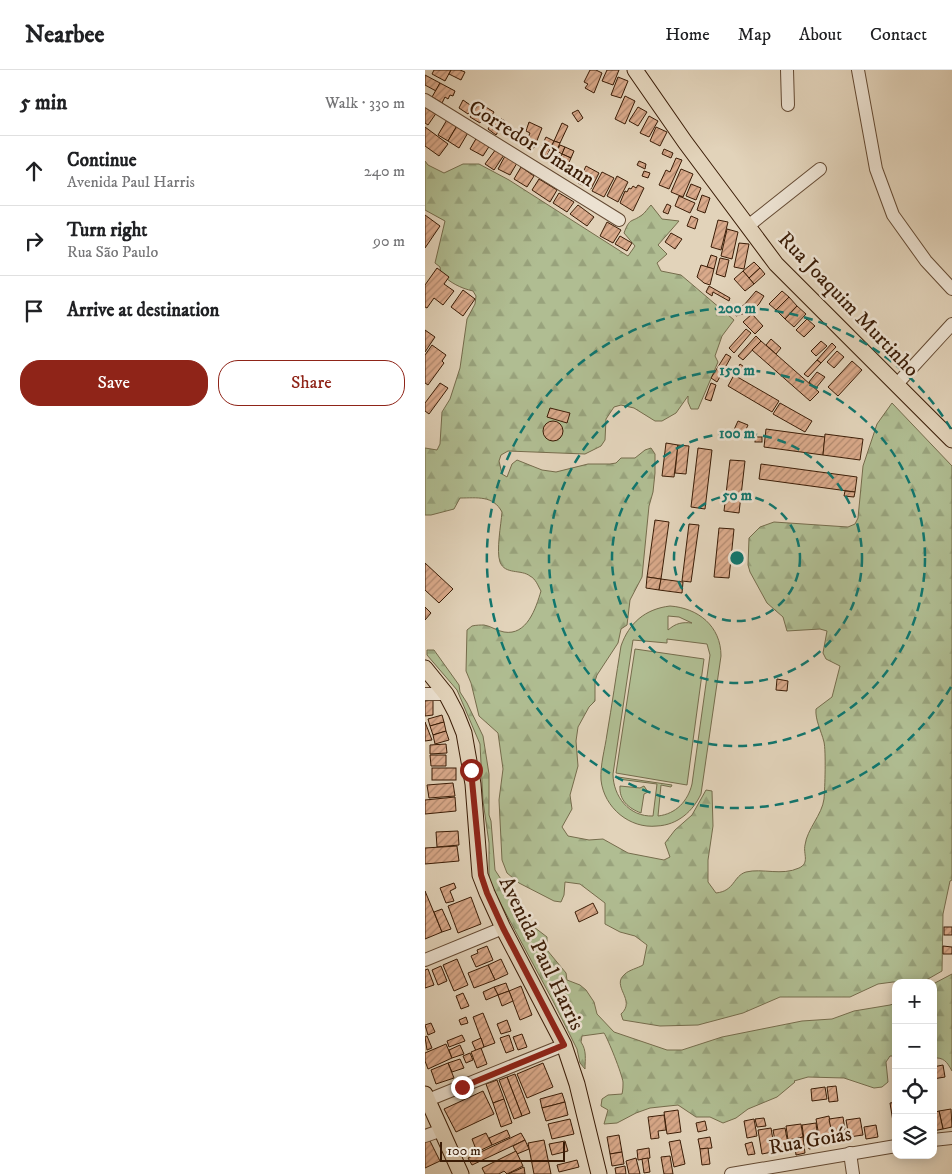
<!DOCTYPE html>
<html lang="en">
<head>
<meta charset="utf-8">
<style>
  body { margin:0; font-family:"IM FELL DW Pica",serif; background:#f6f6f6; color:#202124 }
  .controls { position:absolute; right:15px; bottom:15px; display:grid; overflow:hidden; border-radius:10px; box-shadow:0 2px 12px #0003 }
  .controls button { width:45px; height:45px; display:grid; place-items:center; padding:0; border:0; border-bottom:1px solid #e0e0e0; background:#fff; color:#202124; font:25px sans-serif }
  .scale { position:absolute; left:15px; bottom:12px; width:125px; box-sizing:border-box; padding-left:5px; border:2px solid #3a1c06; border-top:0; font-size:14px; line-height:18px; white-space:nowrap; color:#3a1c06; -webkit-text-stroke:4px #ece2d2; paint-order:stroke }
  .stop { position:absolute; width:15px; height:15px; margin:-11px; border:4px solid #8f2418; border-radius:50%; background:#fff }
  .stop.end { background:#8f2418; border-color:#fff; box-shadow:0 1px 5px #0008 }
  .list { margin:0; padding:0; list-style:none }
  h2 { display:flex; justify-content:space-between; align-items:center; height:65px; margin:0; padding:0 20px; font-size:21px }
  h2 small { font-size:16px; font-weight:400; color:#757577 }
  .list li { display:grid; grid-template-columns:32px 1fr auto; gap:15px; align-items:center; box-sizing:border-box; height:70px; padding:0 20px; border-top:1px solid #e0e0e0 }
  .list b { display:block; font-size:19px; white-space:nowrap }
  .list p { margin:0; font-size:16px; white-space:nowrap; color:#757577 }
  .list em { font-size:16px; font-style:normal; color:#757577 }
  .actions { display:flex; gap:10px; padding:15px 20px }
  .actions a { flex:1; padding:11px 0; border:1px solid #8f2418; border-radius:20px; text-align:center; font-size:18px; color:#8f2418 }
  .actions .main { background:#8f2418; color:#fff }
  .icon { flex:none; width:28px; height:28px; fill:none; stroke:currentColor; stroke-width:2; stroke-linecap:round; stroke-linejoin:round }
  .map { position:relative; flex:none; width:527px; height:1104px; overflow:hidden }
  header { display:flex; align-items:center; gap:30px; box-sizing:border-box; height:70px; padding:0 25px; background:#fff; border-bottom:1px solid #e0e0e0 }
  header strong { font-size:24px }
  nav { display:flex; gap:28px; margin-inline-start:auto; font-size:18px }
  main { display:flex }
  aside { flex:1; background:#fff }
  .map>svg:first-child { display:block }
</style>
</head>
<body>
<header>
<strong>Nearbee</strong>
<nav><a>Home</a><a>Map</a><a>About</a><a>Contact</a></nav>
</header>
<main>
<aside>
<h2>5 min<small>Walk · 330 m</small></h2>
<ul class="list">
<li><svg class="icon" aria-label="ahead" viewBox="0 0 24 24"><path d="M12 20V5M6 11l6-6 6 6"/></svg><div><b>Continue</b><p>Avenida Paul Harris</p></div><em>240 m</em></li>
<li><svg class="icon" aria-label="right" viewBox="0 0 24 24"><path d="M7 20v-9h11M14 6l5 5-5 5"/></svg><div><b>Turn right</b><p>Rua São Paulo</p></div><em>90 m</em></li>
<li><svg class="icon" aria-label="arrive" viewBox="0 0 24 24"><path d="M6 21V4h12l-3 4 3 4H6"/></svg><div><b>Arrive at destination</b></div></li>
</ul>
<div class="actions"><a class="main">Save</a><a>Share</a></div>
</aside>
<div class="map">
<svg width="527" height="1104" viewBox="0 0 527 1104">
  <defs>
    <pattern id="forest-firs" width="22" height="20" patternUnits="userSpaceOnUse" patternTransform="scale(1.25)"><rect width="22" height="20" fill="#b0bd92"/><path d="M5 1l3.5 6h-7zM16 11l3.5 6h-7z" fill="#98a27c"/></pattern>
    <pattern id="building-hatch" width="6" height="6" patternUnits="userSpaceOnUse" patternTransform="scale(1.25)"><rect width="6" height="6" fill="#daaa8b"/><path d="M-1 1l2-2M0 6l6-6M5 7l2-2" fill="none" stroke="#b28a70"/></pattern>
  </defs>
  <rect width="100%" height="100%" fill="#e2d3ba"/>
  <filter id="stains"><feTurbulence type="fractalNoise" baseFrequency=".004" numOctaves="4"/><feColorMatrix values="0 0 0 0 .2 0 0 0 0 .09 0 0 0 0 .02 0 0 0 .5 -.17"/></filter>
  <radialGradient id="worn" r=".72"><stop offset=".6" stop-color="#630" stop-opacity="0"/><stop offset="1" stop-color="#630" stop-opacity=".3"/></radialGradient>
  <!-- forest -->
  <g fill="url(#forest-firs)" stroke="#756c4c">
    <path d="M0,91L3,95L19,103L38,94H54L84,110L203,186L210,176L199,163C205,147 206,153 217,145C220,143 223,138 226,135L237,149L254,151L233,175L242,184L232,193L236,201L256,205L309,250L297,266L290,286L293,292L273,339H266L263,332V326L251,343L237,351H230L209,338L196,335L189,337L181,349L180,370L176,376L160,384L83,381L76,385L74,391L77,404L82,407L87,394L92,390L117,400L131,402L163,394H185L191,393L196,388H210L220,380L226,378L230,384V403L228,422L224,436L217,507L205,530L202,555L196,559L193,573L172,605L170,611V631L164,637L153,657L151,671L153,696L145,725L147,739L137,757L143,766L164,770L178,769L203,783L239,790L245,787L240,773L250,760L267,745L281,720L287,721L288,756L283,790V812L291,823C310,821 308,806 321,802C337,798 357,806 374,798C385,793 378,784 380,775C382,759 397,745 399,729C400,718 401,681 399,672C396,660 390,650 391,639L407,627L415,596L401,589L398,583L402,561L395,559L362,561L358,547L342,533L325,502L323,495L324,468L335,457L349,452L423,457L430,454L433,448L438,396L452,354L467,333L527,396V810L525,811L518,844L517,901L503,909L495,912H468L453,914L425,927H355L318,943L273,955L235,956L198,950L196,944C212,930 185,916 200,904C204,900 213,898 218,895L222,875L210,866L195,862L180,854V833L155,814L140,812L139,825L136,832L129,831L94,813L82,803L77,790L74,730L78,699L73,663L54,646L46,613L41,601L42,560L47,556C51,555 56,555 59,555C66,556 72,561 79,562C102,566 111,538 116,521C113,516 111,509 105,506C96,499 80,505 75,492C71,481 76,455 77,442C68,425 52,428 35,428L29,439L6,445H0V378L12,380L15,374L17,342L25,329L35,298L42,249L50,234L51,226L48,221C35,218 26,213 16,204L15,197L10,193L20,151L0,140Z"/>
    <path d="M2,580H9L34,615L35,622L42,633L58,666L64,704V745L66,751L70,800L105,854L122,867V880L141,903L142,910L155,915L161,920L169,932L172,944L189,962L242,980H257L297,967L377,951L407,949L429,941L465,935L471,933V986H465L461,992L463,1012L457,1017L449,1018L419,1008L383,1007L369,1011L370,1012L352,1027L323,1039L311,1048L298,1053L285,1047H271L253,1035L225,1038L211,1043L192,1053L179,1054L183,1040L176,1036L177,1029L183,1025L197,1024C198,1020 198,1016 198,1012C197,1004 183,969 179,963L157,966L156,972C162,981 160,989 160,999L155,993L152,979L128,931L64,812V773L58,731L55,674L32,620L2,585Z"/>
    <path d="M527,904V1001C522,992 519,987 508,988V914Z"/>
  </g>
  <!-- pitch -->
  <g fill="#b0bd92" stroke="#756c4c" fill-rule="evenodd">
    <path d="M245,536C273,538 296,556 296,586L276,724C268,741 253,755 232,756C205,759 179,738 176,710C175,695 180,679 182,664C187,635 191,606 196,576C204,553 220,539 245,536ZM243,546L254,547L267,553C257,552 251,553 243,560ZM242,569L282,574L285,585L267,714C263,731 251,744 233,746L236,715L246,717L247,715L193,707V709L232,714L228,746C204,747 188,726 188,704L208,570L242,573Z"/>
    <path d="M210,579L279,589L262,715L191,703Z"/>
    <path d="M195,716L215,718L219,716L223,722L219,724L216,743C203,738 194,730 195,716Z"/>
  </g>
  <!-- building -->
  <g fill="url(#building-hatch)" stroke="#3a1c06">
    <path d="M9,0H26L20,11L7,4Z"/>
    <path d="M26,0H35L40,2L36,10L24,4Z"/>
    <path d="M165,0H171L177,3L169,23L160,18L163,14L159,12Z"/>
    <path d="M182,0H194L188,15L177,11Z"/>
    <path d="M0,5L15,13L11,21L0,15Z"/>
    <path d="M193,7L203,11L196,28L186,25Z"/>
    <path d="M15,13L30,21L28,26L25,25L23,29L20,27L17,33L7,27Z"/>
    <path d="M200,26L210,31L200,54L190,49Z"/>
    <path d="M38,30L48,37L43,44L34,38Z"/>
    <path d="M54,33L69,42L64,50L59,47L55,53L45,47Z"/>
    <path d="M0,35L12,42L3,55L0,53Z"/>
    <path d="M213,37L222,42L213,56L204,51Z"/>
    <path d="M153,40L158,48L153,52L147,43Z"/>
    <path d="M71,46L80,51L71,65L63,59Z"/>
    <path d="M224,46L233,51L224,67L215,63Z"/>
    <path d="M23,48L33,54L23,71L13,65Z"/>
    <path d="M104,52L117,58L109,78L100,74L105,63L101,61Z"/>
    <path d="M137,53L143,56L135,73L129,71Z"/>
    <path d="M33,54L44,61L34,78L23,71Z"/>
    <path d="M0,57L23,74L14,86L0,76Z"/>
    <path d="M231,57L242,62L235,76L225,71Z"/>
    <path d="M52,67L65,75L58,86L45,79Z"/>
    <path d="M121,67L129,71L122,86L114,82Z"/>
    <path d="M129,71L135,73L128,89L122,86Z"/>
    <path d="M135,75L140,77L137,84L132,81Z"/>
    <path d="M140,77L149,81L146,88L137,84Z"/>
    <path d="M71,79L79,85L69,100L60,94Z"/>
    <path d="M239,79L248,83L246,88L237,84Z"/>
    <path d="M137,84L146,88L140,101L131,97Z"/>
    <path d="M80,86L92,93L85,105L73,99Z"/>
    <path d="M251,88L257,90L244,119L234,115L241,100L245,102Z"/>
    <path d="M214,91L221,94L220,99L212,95Z"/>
    <path d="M161,96L174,103L166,119L153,113Z"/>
    <path d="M96,97L109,106L102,117L89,109Z"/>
    <path d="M256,99L268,104L258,127L246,122Z"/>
    <path d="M219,101L225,103L223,108L217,106Z"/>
    <path d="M177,102L189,108L179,127L167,121Z"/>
    <path d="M192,106L203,112L193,132L182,126Z"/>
    <path d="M114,109L132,120L125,132L107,120Z"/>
    <path d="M266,114L276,118L271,130L261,126Z"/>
    <path d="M213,115L219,118L208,141L195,133L200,121L202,122L204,118L206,119L208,116L211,118Z"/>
    <path d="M134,123L149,132L142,142L128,133Z"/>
    <path d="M277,125L285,128L280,143L272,140Z"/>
    <path d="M254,126L270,133L265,143L250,136Z"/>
    <path d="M242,134L246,136L243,144L238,142Z"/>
    <path d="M153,135L169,147L162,156L145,144Z"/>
    <path d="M0,145L15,156L0,178Z"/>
    <path d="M266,146L273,149L270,159L262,156Z"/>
    <path d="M293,150L303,152L296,180L286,177Z"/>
    <path d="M182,152L196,160L188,173L175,166Z"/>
    <path d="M302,159L313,162L307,189L296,186Z"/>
    <path d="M246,163L257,169L250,179L240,172Z"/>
    <path d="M195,166L207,173L202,181L190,174Z"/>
    <path d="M314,173L324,174L319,199L309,197Z"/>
    <path d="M286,185L292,187L289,199L282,197Z"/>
    <path d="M295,188L304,190L300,207L291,204Z"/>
    <path d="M329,192L335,198L324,208L318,201Z"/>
    <path d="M276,195L289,199L285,215L279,213L272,207Z"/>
    <path d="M12,198L24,207L19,214L29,221L18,235L9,228L2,238L0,237V215Z"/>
    <path d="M335,198L340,204L329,214L324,208Z"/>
    <path d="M318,201L329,214L320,221L309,209Z"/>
    <path d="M284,216L305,228L304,231L288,222L287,226L281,222Z"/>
    <path d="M38,220L50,229L38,246L26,237Z"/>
    <path d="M331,221L339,226L334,234L327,241L311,246L308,240L319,235Z"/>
    <path d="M357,221L364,227L351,240L344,234Z"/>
    <path d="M364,227L372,236L360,249L351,240Z"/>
    <path d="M372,236L381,244L369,257L360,249Z"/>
    <path d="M327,244L338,256L330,264L318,252Z"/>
    <path d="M382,249L390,256L379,267L371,260Z"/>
    <path d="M321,259L326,263L309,283L304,278Z"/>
    <path d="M0,260L10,267L0,282Z"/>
    <path d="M331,266L336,271L318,290L313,286Z"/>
    <path d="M346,269L356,278L351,284L341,275Z"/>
    <path d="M336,271L394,322L385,331L327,280Z"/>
    <path d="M396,271L402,276L391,286L386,281Z"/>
    <path d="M407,273L411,277L396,293L392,290Z"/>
    <path d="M7,275L21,285L17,291L19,293L3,315L0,313V285Z"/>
    <path d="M412,281L419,287L409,298L402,292Z"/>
    <path d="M301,284L306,287L292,312L286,308Z"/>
    <path d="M392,290L396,293L383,307L379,304Z"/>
    <path d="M427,291L437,300L413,326L403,317Z"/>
    <path d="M315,294L322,299L318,305L311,301Z"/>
    <path d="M392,302L400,307L391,318L384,312Z"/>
    <path d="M309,305L354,331L347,342L303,316Z"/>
    <path d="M15,313L23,318L4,344L0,341V333Z"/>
    <path d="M286,313L291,315L286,331L280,329Z"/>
    <path d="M355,333L387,351L380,362L348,344Z"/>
    <path d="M125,338L145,343L142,353L122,347Z"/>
    <path d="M313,351L323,355L317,368L307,364Z"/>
    <circle cx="128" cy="361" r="10"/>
    <path d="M341,359L400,367L398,385L339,377Z"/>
    <path d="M400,364L438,369L435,390L398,385Z"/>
    <rect x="330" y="367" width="7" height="5"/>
    <path d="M241,373L253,375L249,407L237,406Z"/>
    <path d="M253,375L264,376L261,404L250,403Z"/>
    <path d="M273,378L287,380L280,439L266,437Z"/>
    <path d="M305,390L320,391L314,443L299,441Z"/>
    <path d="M336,394L432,407L430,422L334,409Z"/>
    <path d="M420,421L430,422L429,427L419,426Z"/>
    <path d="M230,450L244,452L236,509L222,507Z"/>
    <path d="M264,454L274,455L266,512L257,511Z"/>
    <path d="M294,458L309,459L304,508L289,507Z"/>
    <path d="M0,493L28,519L14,533L0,520Z"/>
    <path d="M222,507L236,509L234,520L221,518Z"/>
    <path d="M236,509L258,512L257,523L234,520Z"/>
    <path d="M0,537L6,543L0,550Z"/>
    <path d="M352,609L363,611L362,621L351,620Z"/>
    <path d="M8,630V645L0,646V631Z"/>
    <path d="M17,645L19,652L5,656L3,649Z"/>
    <path d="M0,652L7,670L0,671Z"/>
    <path d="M19,652L21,661L8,665L5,656Z"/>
    <path d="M21,661L24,670L10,674L8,665Z"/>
    <path d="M21,674L22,683L5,684V675Z"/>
    <path d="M5,685H21V696H6Z"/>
    <rect x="7" y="698" width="24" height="12"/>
    <path d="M28,713L30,726L4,728L2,715Z"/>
    <path d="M30,727L31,741L0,744V730Z"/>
    <path d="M33,761L34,775L12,777L11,762Z"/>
    <path d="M32,776L34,791L0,794V778Z"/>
    <path d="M29,813L31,818L25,821L29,831L21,833L15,818Z"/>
    <path d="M0,821L17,862L0,869Z"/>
    <path d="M46,827L56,854L33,863L23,836Z"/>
    <path d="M168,833L173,843L154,852L150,842Z"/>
    <path d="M17,839L26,859L17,862L9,842Z"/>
    <rect x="519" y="857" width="8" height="8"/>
    <path d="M62,876L68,890L51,897L46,886L53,883L52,880Z"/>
    <path d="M518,876L527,877V884H518Z"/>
    <path d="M32,889L43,915L29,921L18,895Z"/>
    <path d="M76,889L83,904L70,910L63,895Z"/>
    <path d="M63,895L70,910L49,918L43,903Z"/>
    <path d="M16,896L22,911L13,915L7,900Z"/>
    <path d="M3,899L9,915L0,918V900Z"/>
    <path d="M81,913L84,921L73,925L69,917Z"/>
    <path d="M96,916L107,945L95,950L84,921Z"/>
    <path d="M69,917L73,925L61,930L58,922Z"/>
    <path d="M84,921L88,931L77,936L73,925Z"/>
    <path d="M38,923L44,936L36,939L31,926Z"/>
    <path d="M58,943L70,973L59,977L48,947Z"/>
    <path d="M41,947L43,953L36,955L34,950Z"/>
    <path d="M82,950L86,961L76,964L72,954Z"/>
    <path d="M6,953L10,962L3,965L0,955Z"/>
    <path d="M97,964L102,977L93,980L88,967Z"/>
    <path d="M37,965L40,971L24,977L22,971Z"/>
    <path d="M84,965L89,980L81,983L75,968Z"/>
    <path d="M2,966L7,978L2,980L0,967Z"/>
    <path d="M56,968L59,977L51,981L47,972Z"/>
    <path d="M21,974L27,988L3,999L0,991V983Z"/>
    <path d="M35,975L39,984L27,988L24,980Z"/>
    <path d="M56,978L62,994L52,998L46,982Z"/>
    <path d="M45,983L48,990L41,993L38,986Z"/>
    <path d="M35,989L39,998L27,1002L23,993Z"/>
    <path d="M23,993L29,1008L11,1014L6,1000Z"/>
    <path d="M118,993L128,1017L102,1028L92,1004Z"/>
    <path d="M518,995L520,1007L508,1009V997Z"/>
    <path d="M90,1004L105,1043L97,1046L82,1007Z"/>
    <path d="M82,1007L97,1046L89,1049L74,1010Z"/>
    <path d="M72,1010L79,1029L68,1033L61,1014Z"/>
    <path d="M411,1016L413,1031L404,1032L402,1017Z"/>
    <path d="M400,1017L402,1029L387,1031L386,1019Z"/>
    <path d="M58,1021L69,1044L31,1062L19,1039Z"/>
    <path d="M137,1023L140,1032L117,1038L115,1029Z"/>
    <path d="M79,1029L87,1053L76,1057L68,1033Z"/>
    <path d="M140,1032L143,1045L121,1051L117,1038Z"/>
    <path d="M471,1032V1058H469L465,1033Z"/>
    <path d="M526,1039L527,1057L518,1059L514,1041Z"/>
    <path d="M253,1040L256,1062L242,1064L239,1042Z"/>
    <path d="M514,1041L518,1059L508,1061V1043Z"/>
    <path d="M239,1045L241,1060L233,1061L234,1068L226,1069L223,1047Z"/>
    <path d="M404,1046L407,1065L402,1066V1070L395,1072L391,1049Z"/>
    <path d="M418,1047L421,1067L415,1068L416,1072L409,1074L404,1049Z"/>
    <path d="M339,1048L341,1056L332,1057L330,1049Z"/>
    <path d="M435,1048L438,1065L424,1067L421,1050Z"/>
    <path d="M145,1049L149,1064L127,1069L123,1054Z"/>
    <path d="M329,1049L332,1066L322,1068L319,1051Z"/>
    <path d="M280,1051L282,1060L273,1062L271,1053Z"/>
    <path d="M391,1053L394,1077L384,1079L382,1068L379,1069L377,1055Z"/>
    <path d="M376,1054L378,1067L363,1070L361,1056Z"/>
    <path d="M451,1055L453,1067L441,1069L439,1057Z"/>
    <path d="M346,1058L348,1070H345L347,1082L337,1084L333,1060Z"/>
    <path d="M360,1058L364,1079L352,1081L348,1060Z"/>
    <path d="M82,1060L85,1067L67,1075L64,1068Z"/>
    <path d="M61,1063L67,1075L52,1082L47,1069Z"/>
    <path d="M96,1063L100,1070L47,1095L43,1088Z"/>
    <path d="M194,1065L197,1082L185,1084L182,1067Z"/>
    <path d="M285,1067L287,1078L275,1079L273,1069Z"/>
    <path d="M378,1067L380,1083L371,1085L369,1069Z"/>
    <path d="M4,1069L15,1091L0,1098V1071Z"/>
    <path d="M100,1070L104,1079L92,1084L88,1076Z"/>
    <path d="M119,1070L126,1104H109L103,1073Z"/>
    <path d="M255,1070L260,1094L249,1097L244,1072Z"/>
    <path d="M140,1071L143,1081L127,1085L124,1074Z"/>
    <path d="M327,1072L330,1084L323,1085L320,1074Z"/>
    <path d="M224,1078L225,1088L213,1090L212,1080Z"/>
    <path d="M283,1078L285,1094L277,1095L275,1079Z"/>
    <path d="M91,1081L98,1096L82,1104L79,1101L74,1104H60L57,1098Z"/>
    <path d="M197,1082L199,1094L187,1096L185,1084Z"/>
    <path d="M245,1086L248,1104H239L236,1087Z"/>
    <path d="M211,1088L215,1104H204L201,1091Z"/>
    <path d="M223,1088L225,1102L219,1103L217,1089Z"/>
    <path d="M152,1090L154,1097L134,1102L132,1095Z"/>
    <path d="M200,1096L201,1104H191L190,1098Z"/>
    <path d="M99,1097L100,1104H83Z"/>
  </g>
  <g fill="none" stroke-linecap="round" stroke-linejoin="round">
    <!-- minor casing -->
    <g stroke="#644a33" stroke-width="14">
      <g id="minor">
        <path d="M362,0L363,35"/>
        <path d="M433,0L451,99L468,145L501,191L527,219"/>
        <path d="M0,30L194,150"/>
        <path d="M323,156L395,99"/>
        <path d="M472,314L527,254"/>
        <path d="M0,624H21"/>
        <path d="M0,890L78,858"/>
        <path d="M3,1030L139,975"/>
        <path d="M0,1066L17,1060"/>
        <path d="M508,1070L527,1068"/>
        <path d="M425,1083L428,1104"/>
        <path d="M306,1104L471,1076"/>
      </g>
    </g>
    <!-- major casing -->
    <g stroke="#3a1c06" stroke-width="17">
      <g id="major">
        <path d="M210,0L260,72L351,194L527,370"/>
        <path d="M0,598L21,624L31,643L39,663L48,714L55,805L62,823L78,858L139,975L152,1014L174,1104"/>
        <path d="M0,1024L36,1104"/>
      </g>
    </g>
    <!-- minor -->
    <use href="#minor" stroke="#ece2d2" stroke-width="12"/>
    <!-- major -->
    <use href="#major" stroke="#e2d3ba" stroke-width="15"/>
  </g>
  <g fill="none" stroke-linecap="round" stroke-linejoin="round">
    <!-- route -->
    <path stroke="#8f2418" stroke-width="6" d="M37,1017L139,975L78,858L62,823L56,805L46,700"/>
  </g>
  <!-- distance rings -->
  <g fill="none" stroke="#0f766e" stroke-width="2.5" stroke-dasharray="9 6">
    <circle cx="312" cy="488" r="63"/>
    <circle cx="312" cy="488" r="125"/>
    <circle cx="312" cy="488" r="188"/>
    <path d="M526 617A250 250 0 1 1 526 359"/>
  </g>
  <g text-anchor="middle" stroke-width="5" stroke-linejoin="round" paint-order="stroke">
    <!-- street labels -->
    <g font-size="21" fill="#3a1c06" stroke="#ece2d2">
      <text transform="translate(107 73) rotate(32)" y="7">Corredor Umann</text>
      <text transform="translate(424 234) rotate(46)" y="7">Rua Joaquim Murtinho</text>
      <text transform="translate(117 883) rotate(64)" y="7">Avenida Paul Harris</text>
      <text transform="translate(385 1070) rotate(-10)" y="7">Rua Goiás</text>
    </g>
  </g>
  <circle cx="312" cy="488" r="8" fill="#0f766e" stroke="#ece2d2" stroke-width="2.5"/>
  <g font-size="15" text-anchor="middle" font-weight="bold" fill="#0f766e" stroke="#ece2d2" stroke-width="5" stroke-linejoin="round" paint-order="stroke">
    <text x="312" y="243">200 m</text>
    <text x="312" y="305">150 m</text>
    <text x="312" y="368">100 m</text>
    <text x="312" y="430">50 m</text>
  </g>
  <rect width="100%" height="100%" filter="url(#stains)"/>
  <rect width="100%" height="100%" fill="url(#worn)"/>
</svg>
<div class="controls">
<button>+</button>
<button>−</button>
<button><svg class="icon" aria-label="locate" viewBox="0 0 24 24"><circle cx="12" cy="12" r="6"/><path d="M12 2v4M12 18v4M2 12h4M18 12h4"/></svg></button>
<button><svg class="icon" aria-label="layers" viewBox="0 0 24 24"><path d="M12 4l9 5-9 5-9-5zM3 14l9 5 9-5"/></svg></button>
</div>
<div class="scale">100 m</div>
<div class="stop" style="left:46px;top:700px"></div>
<div class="stop end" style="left:37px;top:1017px"></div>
</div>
</main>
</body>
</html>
